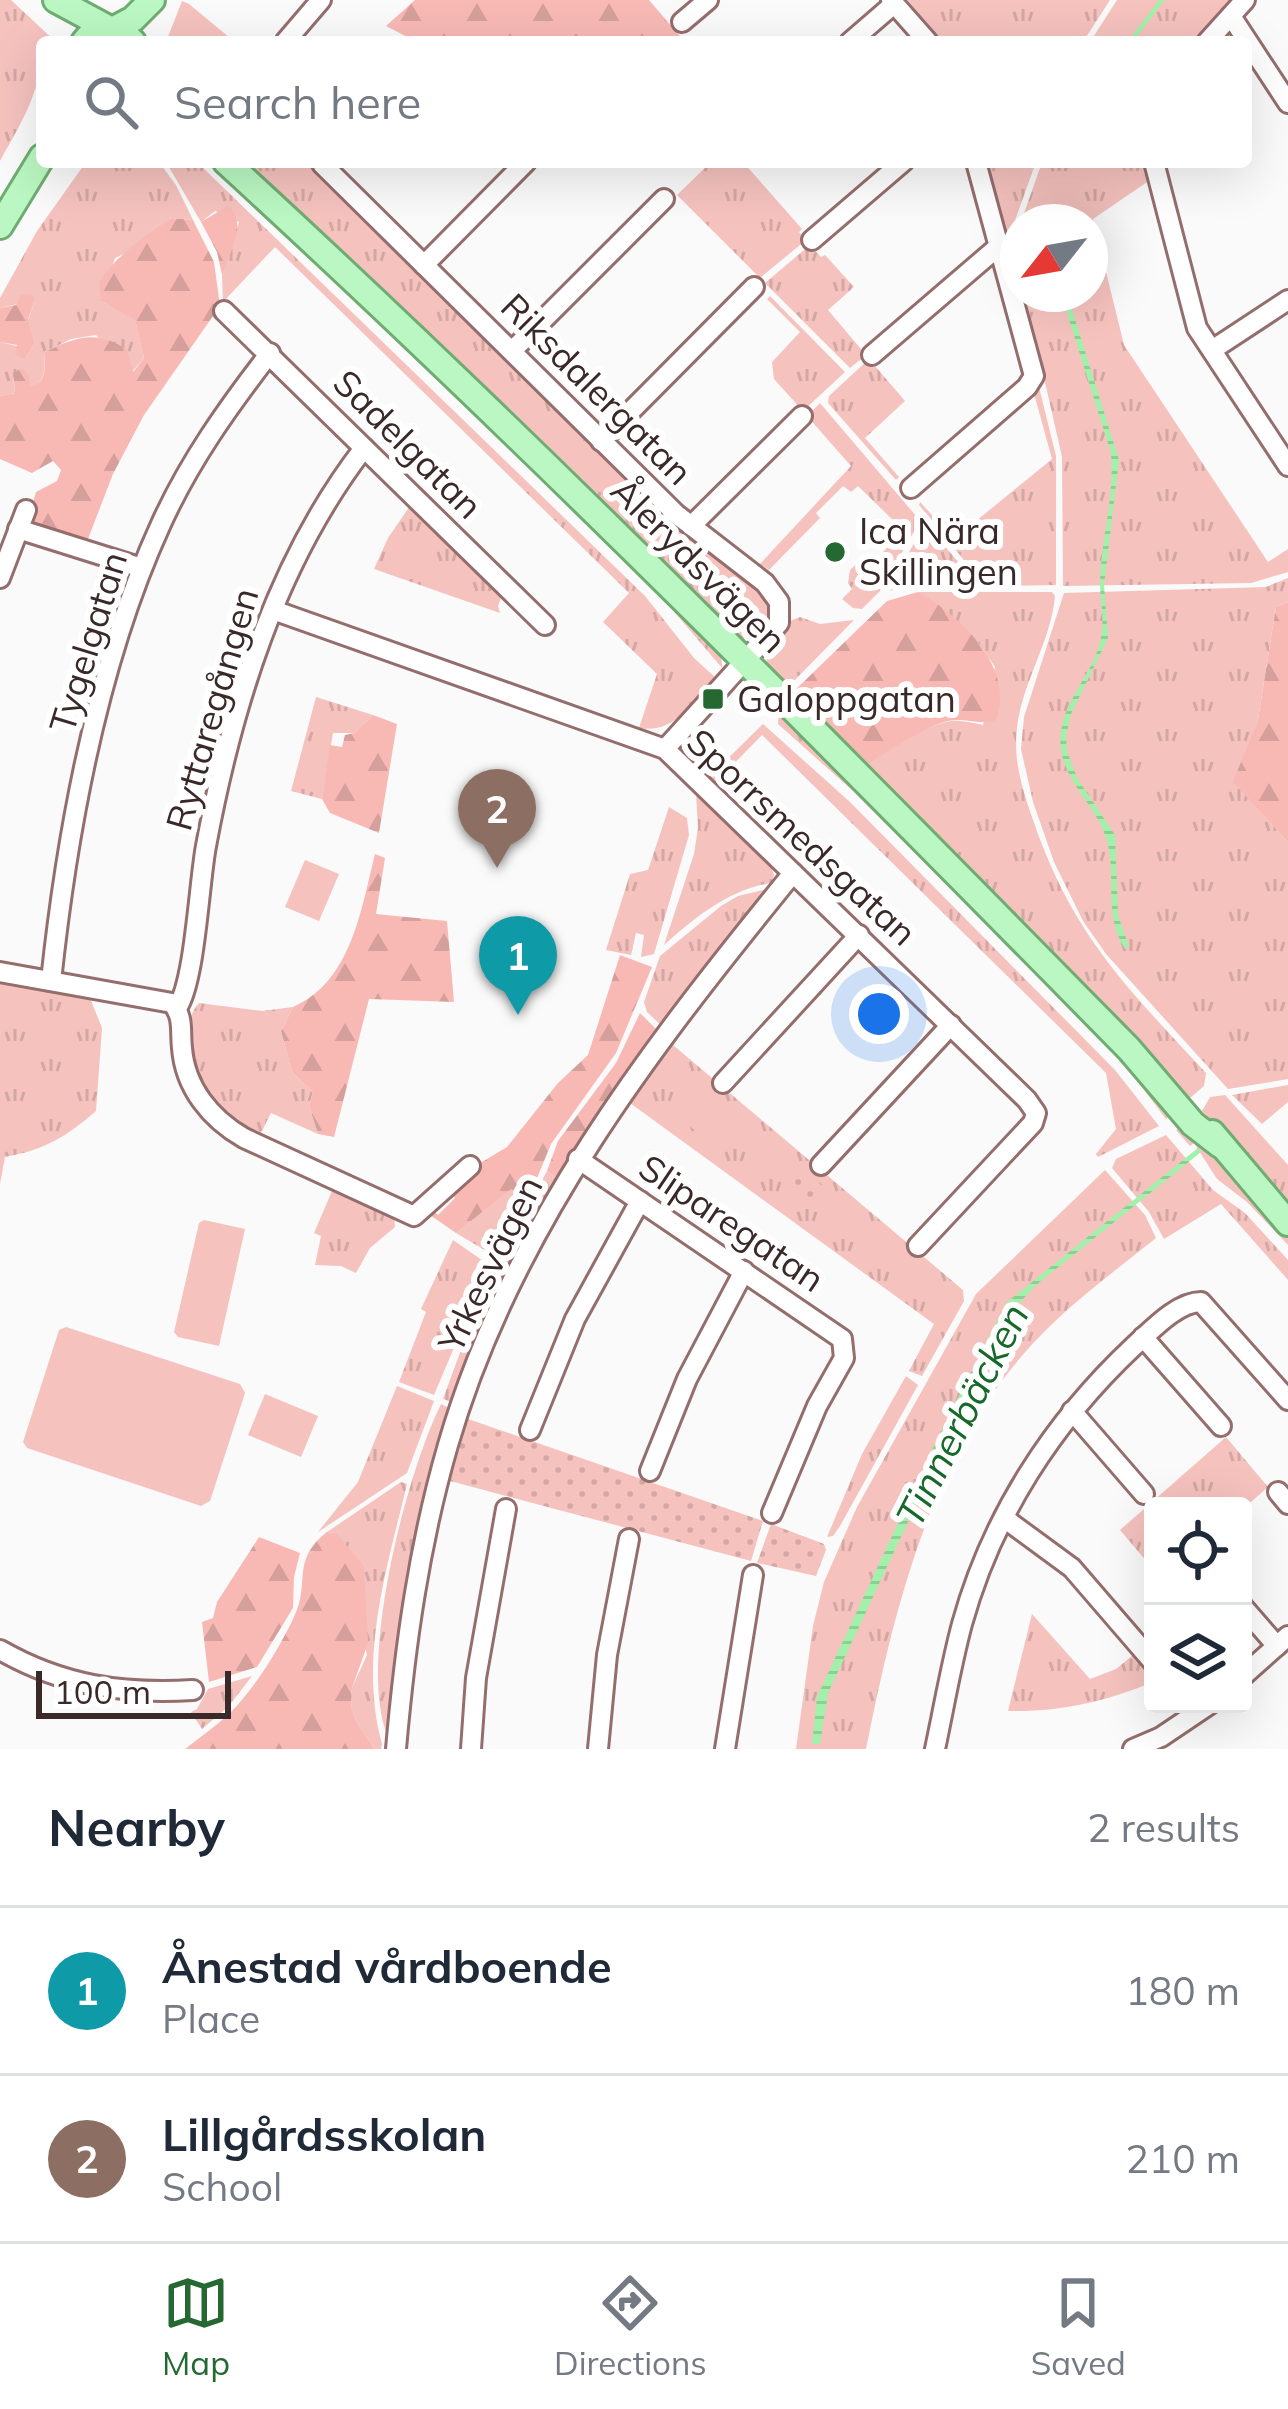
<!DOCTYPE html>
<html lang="en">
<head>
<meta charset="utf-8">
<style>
  body { margin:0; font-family:Mulish,sans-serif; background:#f2f2f3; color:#1f2937 }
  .controls { position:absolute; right:36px; bottom:36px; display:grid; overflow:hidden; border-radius:12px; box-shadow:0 12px 48px #0002 }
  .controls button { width:108px; height:108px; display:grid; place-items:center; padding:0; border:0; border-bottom:3px solid #e0e1e3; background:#fff; color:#1f2937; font:60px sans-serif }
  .compass { position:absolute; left:1000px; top:204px; width:108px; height:108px; border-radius:50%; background:#fff; box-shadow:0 12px 48px #0002; rotate:239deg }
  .scale { position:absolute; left:36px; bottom:30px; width:195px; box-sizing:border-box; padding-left:12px; border:6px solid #392928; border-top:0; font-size:33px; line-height:42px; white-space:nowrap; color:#392928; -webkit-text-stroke:9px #fff; paint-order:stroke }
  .you { position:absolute; left:879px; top:1014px; width:42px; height:42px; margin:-30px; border:9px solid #fff; border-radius:50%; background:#1a73e8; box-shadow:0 0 0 18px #1a73e833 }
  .badge { display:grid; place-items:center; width:78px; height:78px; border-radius:50%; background:#256832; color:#fff; font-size:39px; font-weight:700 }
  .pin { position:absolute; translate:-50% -99px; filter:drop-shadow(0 3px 6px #0008) }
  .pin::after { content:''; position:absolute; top:63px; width:42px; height:36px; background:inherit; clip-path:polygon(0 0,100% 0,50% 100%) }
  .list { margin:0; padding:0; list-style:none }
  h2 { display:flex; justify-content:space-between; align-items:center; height:156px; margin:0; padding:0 48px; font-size:51px }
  h2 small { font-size:39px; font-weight:400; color:#747a83 }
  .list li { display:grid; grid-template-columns:78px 1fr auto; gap:36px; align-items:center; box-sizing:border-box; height:168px; padding:0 48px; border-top:3px solid #e0e1e3 }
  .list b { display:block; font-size:45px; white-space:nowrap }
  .list p { margin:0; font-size:39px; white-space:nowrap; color:#747a83 }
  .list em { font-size:39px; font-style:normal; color:#747a83 }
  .icon { flex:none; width:66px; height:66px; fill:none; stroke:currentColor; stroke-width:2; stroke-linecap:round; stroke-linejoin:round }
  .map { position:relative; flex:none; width:1288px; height:1749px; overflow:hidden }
  .search { position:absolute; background:#fff; box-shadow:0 12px 48px #0002; left:36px; right:36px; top:36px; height:132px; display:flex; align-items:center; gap:30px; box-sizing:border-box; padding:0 42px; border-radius:12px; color:#747a83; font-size:45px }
  .sheet { height:492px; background:#fff }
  nav { display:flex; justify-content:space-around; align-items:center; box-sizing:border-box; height:168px; border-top:3px solid #e0e1e3; background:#fff; font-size:33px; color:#747a83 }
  nav a { display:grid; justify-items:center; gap:6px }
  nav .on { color:#256832 }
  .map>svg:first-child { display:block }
</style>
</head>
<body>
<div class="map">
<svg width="1288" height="1749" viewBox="0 0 1288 1749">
  <defs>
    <pattern id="grass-tufts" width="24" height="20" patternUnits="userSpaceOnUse" patternTransform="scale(3)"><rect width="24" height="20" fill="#f5c2be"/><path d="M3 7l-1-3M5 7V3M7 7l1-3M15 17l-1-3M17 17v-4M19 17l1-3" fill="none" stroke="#d3a7a3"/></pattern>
    <pattern id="forest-firs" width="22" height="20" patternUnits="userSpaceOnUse" patternTransform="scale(3)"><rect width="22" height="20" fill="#f8b9b5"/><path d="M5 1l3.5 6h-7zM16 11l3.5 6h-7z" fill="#d59f9c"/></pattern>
    <pattern id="park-dots" width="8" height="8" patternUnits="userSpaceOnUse" patternTransform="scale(3)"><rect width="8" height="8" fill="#f5c2be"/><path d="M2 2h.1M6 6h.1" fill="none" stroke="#d3a7a3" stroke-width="1.8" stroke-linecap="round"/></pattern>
    <pattern id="water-rules" width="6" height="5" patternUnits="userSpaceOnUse" patternTransform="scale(3)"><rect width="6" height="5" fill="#a2f1ab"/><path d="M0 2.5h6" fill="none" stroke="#8ccf93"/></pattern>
  </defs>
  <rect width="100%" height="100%" fill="#fafafa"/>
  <!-- grass -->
  <g fill="url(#grass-tufts)">
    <path d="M0,0H11L56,42H42C42,92 23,119 0,161Z"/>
    <path d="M907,0H1110L1083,42H943Z"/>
    <path d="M1117,0H1236L1198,42H1090Z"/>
    <path d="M182,1L189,4L235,42H166Z"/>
    <path d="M86,162H159L176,185L193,220L172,218L132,250L115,258L101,301L135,319L144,358L131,373L96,335L71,339L45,352C44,368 47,382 30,388L13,377L15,393L0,396V342L17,346L25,359L35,343L28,320L35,300L0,308V298L37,231Z"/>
    <path d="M166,162H197L645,596L694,658L717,679L714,683C691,706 672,734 639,728L657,674L603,622L629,593L275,247L223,302L222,275L239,222L215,211L201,222Z"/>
    <path d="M238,162H316L767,593C778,621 761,646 731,636Z"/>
    <path d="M711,162H743L802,229L799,232L806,240L760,278L677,195Z"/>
    <path d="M983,162H1036L1014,223L1005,238Z"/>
    <path d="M1042,162H1146L1150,180L1093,219L1124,345L1268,562L1288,549V572L1251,583L1063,586L1062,457L1025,294H1090V222H1021Z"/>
    <path d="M254,199L427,359L721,653L722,668L665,601L440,379L250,203Z"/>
    <path d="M810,245L821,257L825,255L854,287L828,310L866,355L850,368L765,283Z"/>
    <path d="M770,296L845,372L803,411L774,379L772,362L800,332L767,299Z"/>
    <path d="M869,359L905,401L865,438L899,477L896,480L828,403L829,396Z"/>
    <path d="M1038,383L1056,456V585L992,586L981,581L919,505L920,502L954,539L1052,459L1033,390Z"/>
    <path d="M820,403L917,517L916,528L880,591L862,609L853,608L842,599L852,589L848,583L850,570L862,559L870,566L897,537L890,530L896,523L858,486L851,492L843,486L816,513L820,518L769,570L760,564L851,466L807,416Z"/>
    <path d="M412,503L502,595L498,606L500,613L374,569L388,538Z"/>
    <path d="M928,529L933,532L978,586L912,587L887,591L920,533Z"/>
    <path d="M1288,578V602L1276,607L1258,719L1234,782L1288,842V1079L1228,1089L1106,954L1083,921L1054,862L1033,802L1021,749L1024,717L1064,593L1266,587Z"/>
    <path d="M918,592H1052L1055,596C1051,642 1022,682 1017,728C1013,759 1022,788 1032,817C1071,933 1125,986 1206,1073L1204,1086L1190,1098L864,768C879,755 932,722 952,721C961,720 973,723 983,725L995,667L980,645Z"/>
    <path d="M800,617L820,624L854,620L785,690L769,671L766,657L790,621Z"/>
    <path d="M316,697L373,715L354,733H333L322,799L291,791Z"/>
    <path d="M779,708L1176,1112L1166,1119L1123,1062L853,791L778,724Z"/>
    <path d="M763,724L850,802L1115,1070L1159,1126L1098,1157L1096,1154L1116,1129L1106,1073L762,735L715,783L709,777Z"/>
    <path d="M696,793L770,864L774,875L771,883C728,890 696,917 664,945L694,854L698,828Z"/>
    <path d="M669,807L687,818L689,835L654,954L641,957L644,935L636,933L631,955L606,950L630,874L648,870Z"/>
    <path d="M771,888L664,1028L647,1012L644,1002L660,956L721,906L738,896Z"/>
    <path d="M0,979L88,993L102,1028L96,1111C66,1137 44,1150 5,1157L0,1184Z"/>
    <path d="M199,1003L262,1011L293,1007L281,1031L292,1072L313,1092L309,1106L318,1134L271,1113L259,1137C248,1131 234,1125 224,1117C196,1093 172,1034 199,1003Z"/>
    <path d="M673,1045L963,1290L964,1301L922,1376L909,1371L934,1324L630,1103Z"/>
    <path d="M1288,1085V1102L1262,1124L1232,1095Z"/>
    <path d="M1225,1095L1288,1165V1211L1202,1111L1210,1097Z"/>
    <path d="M1185,1124L1288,1237V1245L1247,1202L1217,1179L1194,1143L1190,1146L1176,1130Z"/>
    <path d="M1166,1135L1213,1190L1245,1213L1288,1260V1280L1221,1204L1164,1239L1149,1212L1112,1168L1116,1159Z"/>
    <path d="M1105,1170L1145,1215L1156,1238C1120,1267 1083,1294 1050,1326C936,1436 896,1599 866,1749H796L813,1626L824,1582L857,1507L976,1294Z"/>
    <path d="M547,1171L558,1179L511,1266L455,1403L443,1399L481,1295Z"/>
    <path d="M335,1184L394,1216L395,1227L370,1248L356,1273L341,1266L315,1265L321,1236L314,1233Z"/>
    <path d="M511,1188L517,1192L533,1188L493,1255L456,1233Z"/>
    <path d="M453,1240L489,1265L434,1395L399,1382L426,1312L421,1309Z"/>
    <path d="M906,1376L918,1385L840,1526L833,1536L827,1537L862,1454Z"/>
    <path d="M397,1386L434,1401L407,1473L318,1532L358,1482Z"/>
    <path d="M441,1404L453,1410L391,1731L386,1732C359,1657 406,1475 441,1404Z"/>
    <path d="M1226,1437L1268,1487L1243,1509L1153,1506V1569L1120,1530Z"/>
    <path d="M401,1482L407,1484C387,1568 358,1658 382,1744L381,1749H375L357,1723L351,1706L352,1688L367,1655L336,1533L327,1532Z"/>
    <path d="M1032,1614L1090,1679L1116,1669L1138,1651L1153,1670V1682C1104,1702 1061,1712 1008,1711Z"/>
    <path d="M252,1676L229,1706L202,1729L191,1712L197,1709L208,1689Z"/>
  </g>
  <!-- forest -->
  <g fill="url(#forest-firs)">
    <path d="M415,0H649L685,42H417L386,26Z"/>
    <path d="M228,206C249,222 229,254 222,275L217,252L201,222Z"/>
    <path d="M172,218L193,220L214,262L220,306L144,415L113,474L86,544L39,528L29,516L36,492L57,481L61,470L53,461L32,473L0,459V396L15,393L13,373L22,368L28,374L30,387C48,382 44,368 45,352C75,337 98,329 127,350L133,372L144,358L135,320L101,301L99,282C116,256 145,235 172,218Z"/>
    <path d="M32,294L35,300L28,319L35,343L25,359L15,354L17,345L0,342V308L16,305L21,295Z"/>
    <path d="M918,592C961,616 1016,668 996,720C979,726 965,717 948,721C931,724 877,757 864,768L790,695L887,601Z"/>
    <path d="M1288,602V842L1233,782L1258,719L1276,607Z"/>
    <path d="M373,715L397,724L379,833L330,813L322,799L330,745L342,747L345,735L354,733Z"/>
    <path d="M375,854L385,858L376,914L447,921L454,1002L369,999L334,1137L318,1134L309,1106L313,1092L292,1072L281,1031L293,1007C351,982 361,910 375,854Z"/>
    <path d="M620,955L652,967L616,1053L551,1144L533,1188L517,1192L511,1189L456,1233L427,1213L431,1209L438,1215L455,1198L449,1191L477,1165L507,1147L558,1083L588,1055Z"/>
    <path d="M640,1013L660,1033L558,1179L547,1171L558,1141L616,1063Z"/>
    <path d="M327,1532L336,1533L364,1566L368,1643L352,1688L351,1706L357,1723L375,1749H185C200,1737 216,1726 230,1713C255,1688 279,1649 294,1617C311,1583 290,1561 327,1532Z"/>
    <path d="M259,1537L300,1553L294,1577L293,1608L257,1667L209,1682L202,1622L213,1618L217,1602Z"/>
  </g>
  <!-- park -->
  <g fill="url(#park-dots)">
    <path d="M802,1168L830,1191L814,1210L786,1187Z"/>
    <path d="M468,1419L763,1521L751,1561L450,1481Z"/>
    <path d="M771,1524L824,1544L826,1550L816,1576L757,1563Z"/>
  </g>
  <!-- pitch -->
  <g fill="#f5c2be">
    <path d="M305,860L339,874L319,921L285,907Z"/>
    <path d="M686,1080L745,1124L724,1152L665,1108Z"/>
    <path d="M204,1220L245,1229L219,1346L178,1337L174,1332L199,1223Z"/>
    <path d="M66,1327L240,1384L245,1393L210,1501L201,1506L27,1448L23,1442L59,1330Z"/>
    <path d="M265,1394L318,1416L301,1457L248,1435Z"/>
  </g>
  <!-- water -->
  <g fill="url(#water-rules)">
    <path d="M1061,294H1067L1119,460L1104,585L1108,638L1071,714L1066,736L1067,751L1077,778L1115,835L1118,916L1129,946L1125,949C1103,915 1117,877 1107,841C1098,807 1067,786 1061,750C1055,706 1093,678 1101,638C1105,620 1100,601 1100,583C1101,539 1115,497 1111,453Z"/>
    <path d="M1198,1148L1201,1152L1035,1286L1014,1309L950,1432L828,1693L820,1744H812L817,1697L939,1435L1006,1303Z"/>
  </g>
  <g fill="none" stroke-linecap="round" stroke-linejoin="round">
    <!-- stream -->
    <path stroke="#a2f1ab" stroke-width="4.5" d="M1130,42L1162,0"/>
    <!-- minor casing -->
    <g stroke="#946e6c" stroke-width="24">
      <g id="minor">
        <path d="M891,0L928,42"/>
        <path d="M1231,16L1288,103"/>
        <path d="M682,22L708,0"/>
        <path d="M285,42L321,0"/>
        <path d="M850,42L894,4"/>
        <path d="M1207,42L1245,0"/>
        <path d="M1154,162L1197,328L1288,466"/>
        <path d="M322,164L676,514L765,583L779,602V623L665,749"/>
        <path d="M812,240L903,162"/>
        <path d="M424,265L526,162"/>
        <path d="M224,311L545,625"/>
        <path d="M1212,350L1288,300"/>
        <path d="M512,351L664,199"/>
        <path d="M872,355L999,246"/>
        <path d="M601,441L754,287"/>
        <path d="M911,488L1027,387L1034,376L976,162"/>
        <path d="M691,526L802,416"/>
        <path d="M18,529L142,568"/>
        <path d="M0,578L26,510"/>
        <path d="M273,610L665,749L1027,1100L1036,1113L1033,1123L918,1246"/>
        <path d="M0,972L172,1003C184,1017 180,1030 182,1048C185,1088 211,1119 244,1138L414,1216L470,1166"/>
        <path d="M51,981C67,831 98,661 161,524C189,462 228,407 270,353"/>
        <path d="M177,1008C195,982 199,883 206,846C232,706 276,562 364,448"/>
        <path d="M723,1083L859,935"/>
        <path d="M578,1159L842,1339L844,1358L817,1406L772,1513"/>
        <path d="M821,1165L951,1025"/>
        <path d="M1143,1337L1221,1426"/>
        <path d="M1072,1411L1144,1494"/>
        <path d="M530,1430L575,1319L640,1201"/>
        <path d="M650,1471L687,1379L744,1271"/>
        <path d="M1278,1492L1288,1504"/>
        <path d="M1004,1518L1072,1568L1153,1662"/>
        <path d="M1243,1607L1277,1646"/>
        <path d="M0,1650C63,1686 122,1694 193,1690"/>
        <path d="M1243,1676L1288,1636"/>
        <path d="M396,1749C405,1646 419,1545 448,1445C511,1227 652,1046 793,873"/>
        <path d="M471,1749L476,1678L506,1509"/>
        <path d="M598,1749L607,1655L629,1539"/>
        <path d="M725,1749L753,1575"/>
        <path d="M935,1749C944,1707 951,1665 962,1624C992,1516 1053,1422 1134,1346C1151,1331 1177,1302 1201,1302L1288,1400"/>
        <path d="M1133,1749L1161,1737L1210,1704"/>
      </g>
    </g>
    <!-- major casing -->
    <g stroke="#6fac72" stroke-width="30">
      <g id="major">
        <path d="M56,0L108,28"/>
        <path d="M114,29L133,19L152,0"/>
        <path d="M84,42C98,24 118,25 133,42"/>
        <path d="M226,162C537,447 833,748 1129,1049L1193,1124L1220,1145"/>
        <path d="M0,226L42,157"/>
        <path d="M1212,1133L1288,1223"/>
      </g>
    </g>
    <!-- minor -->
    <use href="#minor" stroke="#fff" stroke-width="18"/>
    <!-- major -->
    <use href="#major" stroke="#baf7c2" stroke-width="24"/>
  </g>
  <!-- markers -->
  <g fill="#256832" stroke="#fff" stroke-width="4.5">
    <circle cx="835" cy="552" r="12"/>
    <rect x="701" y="687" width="24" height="24" rx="6"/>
  </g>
  <g text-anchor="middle" stroke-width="12" stroke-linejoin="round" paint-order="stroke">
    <!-- street labels -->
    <g font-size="36" fill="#392928" stroke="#fff">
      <text transform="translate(597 389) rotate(45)" y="13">Riksdalergatan</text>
      <text transform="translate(408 444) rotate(45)" y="13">Sadelgatan</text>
      <text transform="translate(699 565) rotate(45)" y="13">Ålerydsvägen</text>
      <text transform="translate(88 642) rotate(-73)" y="13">Tygelgatan</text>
      <text transform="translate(212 709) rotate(-74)" y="13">Ryttaregången</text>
      <text transform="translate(802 837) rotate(43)" y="13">Sporrsmedsgatan</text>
      <text transform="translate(732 1223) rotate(34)" y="13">Sliparegatan</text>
      <text transform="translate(490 1264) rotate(-64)" y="13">Yrkesvägen</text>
    </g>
    <!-- poi labels -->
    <g font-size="36" fill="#392928" stroke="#fff" text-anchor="start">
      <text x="859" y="544">Ica Nära<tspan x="859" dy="41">Skillingen</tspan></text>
      <text x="737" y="712">Galoppgatan</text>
    </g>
    <!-- water labels -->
    <g font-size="39" font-style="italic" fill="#16682b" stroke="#fff">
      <text transform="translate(962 1415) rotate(-63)" y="14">Tinnerbäcken</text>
    </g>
  </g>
</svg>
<div class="controls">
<button><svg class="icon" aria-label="locate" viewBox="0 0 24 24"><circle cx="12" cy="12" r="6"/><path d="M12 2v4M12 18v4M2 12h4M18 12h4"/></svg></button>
<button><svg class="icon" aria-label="layers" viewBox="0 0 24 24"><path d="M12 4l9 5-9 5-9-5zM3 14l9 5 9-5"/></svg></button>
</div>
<svg class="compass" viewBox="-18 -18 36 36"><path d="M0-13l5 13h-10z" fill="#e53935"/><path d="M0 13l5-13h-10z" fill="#747a83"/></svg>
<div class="scale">100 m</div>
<div class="you"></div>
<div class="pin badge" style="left:518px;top:1015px;background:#0f9aa8">1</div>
<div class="pin badge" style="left:497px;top:868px;background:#8d6e63">2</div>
<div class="search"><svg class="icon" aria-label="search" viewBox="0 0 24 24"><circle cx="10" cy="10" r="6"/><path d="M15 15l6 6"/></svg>Search here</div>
</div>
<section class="sheet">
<h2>Nearby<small>2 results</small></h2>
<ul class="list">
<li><span class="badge" style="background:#0f9aa8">1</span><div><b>Ånestad vårdboende</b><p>Place</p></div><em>180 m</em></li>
<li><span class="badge" style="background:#8d6e63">2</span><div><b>Lillgårdsskolan</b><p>School</p></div><em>210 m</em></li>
</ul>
</section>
<nav>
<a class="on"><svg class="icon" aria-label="map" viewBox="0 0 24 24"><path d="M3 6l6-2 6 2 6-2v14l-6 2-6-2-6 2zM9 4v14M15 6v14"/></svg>Map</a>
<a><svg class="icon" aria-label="directions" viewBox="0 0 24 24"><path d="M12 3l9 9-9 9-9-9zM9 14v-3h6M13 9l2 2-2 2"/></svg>Directions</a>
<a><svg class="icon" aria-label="saved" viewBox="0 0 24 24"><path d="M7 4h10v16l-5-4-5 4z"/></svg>Saved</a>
</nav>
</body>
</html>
